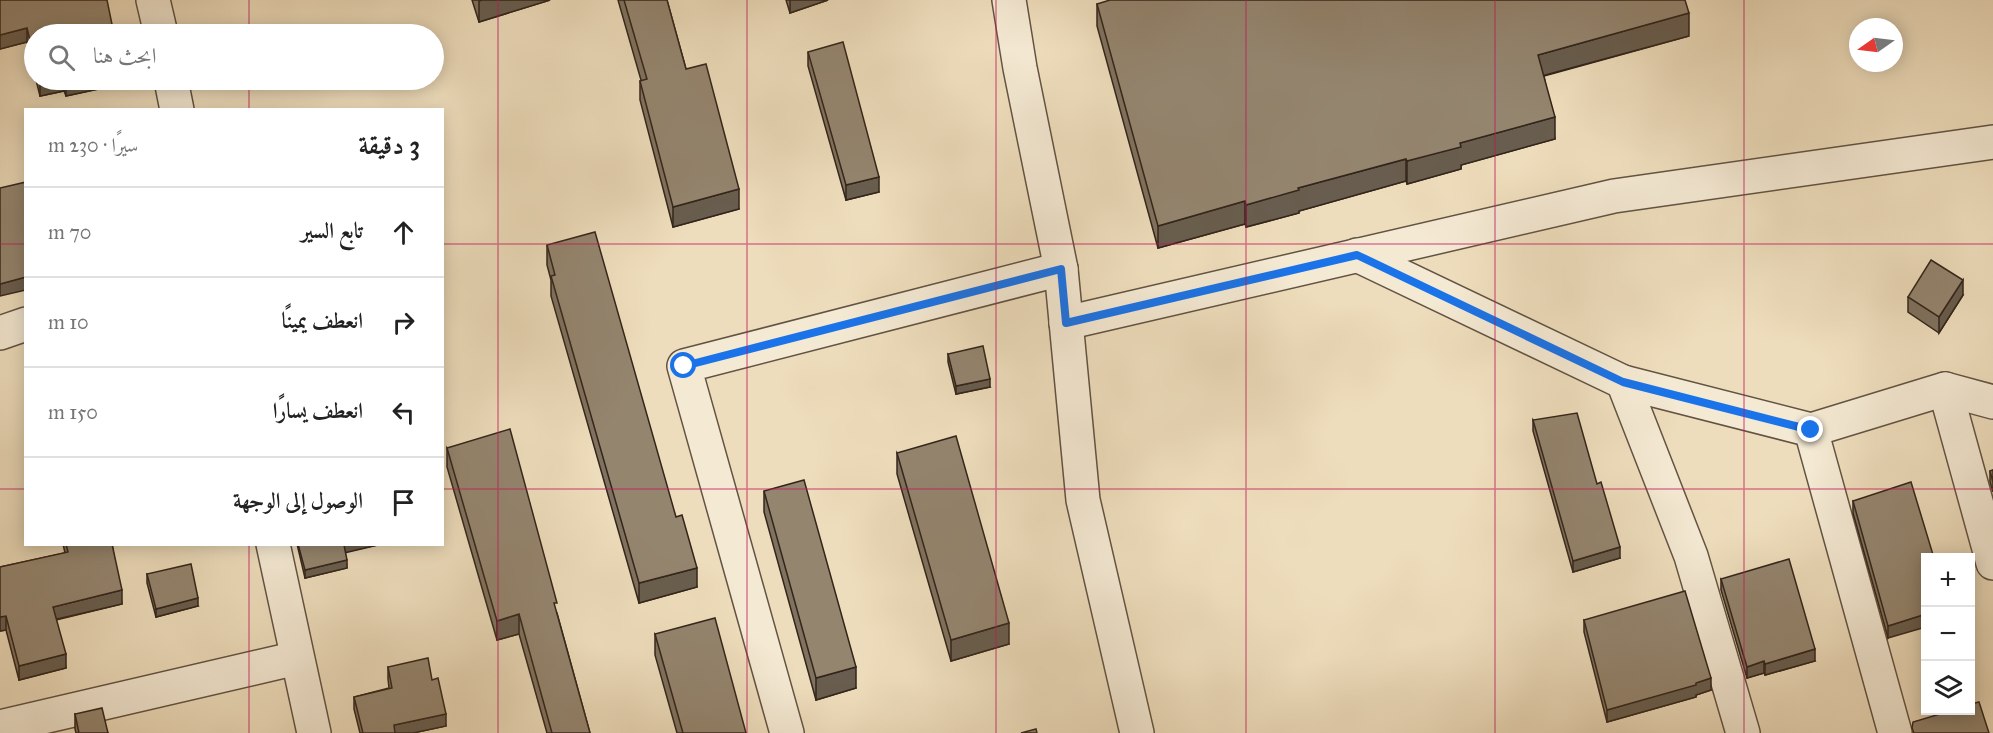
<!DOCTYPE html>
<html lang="ar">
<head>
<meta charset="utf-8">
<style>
  body { margin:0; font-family:"IM FELL Great Primer",Amiri,serif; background:#f6f6f6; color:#222; direction:rtl }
  .controls { position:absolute; right:18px; bottom:18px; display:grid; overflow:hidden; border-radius:0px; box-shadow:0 3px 15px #0003 }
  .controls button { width:54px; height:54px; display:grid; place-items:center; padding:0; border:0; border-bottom:2px solid #e0e0e0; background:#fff; color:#222; font:30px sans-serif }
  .compass { position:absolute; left:1849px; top:18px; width:54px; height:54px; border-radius:50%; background:#fff; box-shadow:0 3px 15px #0003; rotate:256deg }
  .stop { position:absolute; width:18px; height:18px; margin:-14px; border:4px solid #1a73e8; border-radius:50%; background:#fff }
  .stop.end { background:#1a73e8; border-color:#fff; box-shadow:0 2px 6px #0008 }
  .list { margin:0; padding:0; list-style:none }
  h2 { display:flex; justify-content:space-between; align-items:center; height:78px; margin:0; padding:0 24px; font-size:26px }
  h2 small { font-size:20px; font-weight:400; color:#767676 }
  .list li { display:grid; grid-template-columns:39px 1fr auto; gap:18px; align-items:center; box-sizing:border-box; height:90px; padding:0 24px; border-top:2px solid #e0e0e0 }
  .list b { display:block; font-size:22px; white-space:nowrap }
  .list em { font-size:20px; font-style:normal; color:#767676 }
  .icon { flex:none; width:33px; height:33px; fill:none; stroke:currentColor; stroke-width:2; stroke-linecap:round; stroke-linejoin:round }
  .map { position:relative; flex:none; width:1993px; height:733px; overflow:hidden; direction:ltr }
  .search { position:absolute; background:#fff; box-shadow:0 3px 15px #0003; left:24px; top:24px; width:420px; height:66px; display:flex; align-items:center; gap:15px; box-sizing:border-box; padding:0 21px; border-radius:33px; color:#767676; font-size:22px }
  .panel { position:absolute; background:#fff; box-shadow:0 3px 15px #0003; left:24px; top:108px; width:420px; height:438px; border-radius:0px; direction:rtl }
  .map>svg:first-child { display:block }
</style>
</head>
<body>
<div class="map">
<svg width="1993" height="733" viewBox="0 0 1993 733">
  <rect width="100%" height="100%" fill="#eeddbc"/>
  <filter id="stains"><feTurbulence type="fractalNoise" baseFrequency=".00333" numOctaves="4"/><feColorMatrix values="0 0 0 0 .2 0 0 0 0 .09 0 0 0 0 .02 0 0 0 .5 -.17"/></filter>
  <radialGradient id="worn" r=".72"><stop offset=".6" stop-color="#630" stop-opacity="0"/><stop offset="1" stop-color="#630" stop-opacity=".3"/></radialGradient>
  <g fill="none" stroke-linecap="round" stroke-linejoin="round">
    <!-- street casing -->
    <g stroke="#625343" stroke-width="36">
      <g id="street">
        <path d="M153,0L161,34"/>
        <path d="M1009,0L1020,68L1061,269L1083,500L1137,733"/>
        <path d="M171,80L177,110"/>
        <path d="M1357,255L1623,382L1691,556L1743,733"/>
        <path d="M1066,323L1614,196L1993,142"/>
        <path d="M0,333L26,324"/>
        <path d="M1623,382L1811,430L1895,733"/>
        <path d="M1945,389L1993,402"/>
        <path d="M1811,430L1945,389L1993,563"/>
        <path d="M273,544L314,733"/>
        <path d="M0,727L297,658"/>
        <path d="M787,733L684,366L1061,269"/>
      </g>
    </g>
    <!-- street -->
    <use href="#street" stroke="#f4e9d3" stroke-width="33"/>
  </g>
  <!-- wall -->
  <g fill="#7f725f" stroke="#33251b" stroke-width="1.5">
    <path d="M0,0L34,34V71L27,42L0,49Z"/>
    <path d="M472,0H550L479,22Z"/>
    <path d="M618,0H667L686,69L739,209L673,227L640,100V81L641,80Z"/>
    <path d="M786,0H828L790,13Z"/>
    <path d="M1097,4L1689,36L1544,76L1555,139L1461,165V169L1407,184L1406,181L1299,211V213L1246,227L1245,224L1158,248L1097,26Z"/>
    <path d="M808,52L879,192L846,200L808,66Z"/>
    <path d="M36,80H122V84L66,96L64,91L40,96Z"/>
    <path d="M547,245L676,517L697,587L639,603L551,296V280L547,265Z"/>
    <path d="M1963,295L1939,333L1908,312V297Z"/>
    <path d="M948,354L990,387L956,394L948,362Z"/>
    <path d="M1533,420L1620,558L1573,572L1533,431Z"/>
    <path d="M447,448L557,613L590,733H547L519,634L497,640L447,467Z"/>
    <path d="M897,453L1009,644L951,661L897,474Z"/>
    <path d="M1993,470V492L1990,482V471Z"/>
    <path d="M764,491L856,688L816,700L764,512Z"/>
    <path d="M1853,501L1934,558L1888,638L1853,513Z"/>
    <path d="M63,544H112L122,604L56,620L66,668L19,680L6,630L0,631V567L65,553Z"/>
    <path d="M297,544H382L345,552L347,568L305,578Z"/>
    <path d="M147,574L198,606L156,617L147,583Z"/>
    <path d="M1721,579L1815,661L1765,675L1764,673L1747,678L1721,590Z"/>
    <path d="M1584,620L1711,690L1696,695V697L1607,722L1584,632Z"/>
    <path d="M655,634L746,733H677L655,655Z"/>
    <path d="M388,667L432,680L446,726L413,733H360L354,709V697L389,688L388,679Z"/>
    <path d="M75,714L108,733H76L75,729Z"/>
  </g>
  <!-- shaded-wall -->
  <g fill="#685d4e" stroke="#33251b" stroke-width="1.5">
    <path d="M482,0H550L479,22V1Z"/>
    <path d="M790,0H828L790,13Z"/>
    <path d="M1689,13V36L1538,77V55Z"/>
    <path d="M27,28V42L0,49V35Z"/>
    <path d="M55,80H64V91L40,96V83Z"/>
    <path d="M81,80H122V84L66,96V83Z"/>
    <path d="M1555,117V139L1461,165V169L1407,184V161L1460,143Z"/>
    <path d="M1406,159V181L1299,211V213L1246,227V205L1298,188Z"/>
    <path d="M879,177V192L846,200V185Z"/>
    <path d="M739,189V209L673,227V207Z"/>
    <path d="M1245,201V224L1158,248V226Z"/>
    <path d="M26,277V290L0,296V284Z"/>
    <path d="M1963,280V295L1939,333V317Z"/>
    <path d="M990,379V387L956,394V386Z"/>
    <path d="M345,544H382L344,553V545Z"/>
    <path d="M1620,547V558L1573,572V561Z"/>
    <path d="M347,560V568L305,578V570Z"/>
    <path d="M697,568V587L639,603V583Z"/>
    <path d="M122,590V604L53,620V607Z"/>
    <path d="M198,598V606L156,617V609Z"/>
    <path d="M519,614V634L497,640V621Z"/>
    <path d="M1926,614V627L1888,638V626Z"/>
    <path d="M6,616V630L0,631V617Z"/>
    <path d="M1009,623V644L951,661V640Z"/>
    <path d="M1815,649V661L1765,675V664Z"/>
    <path d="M66,654V668L19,680V666Z"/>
    <path d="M1764,661V673L1747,678V667Z"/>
    <path d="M856,667V688L816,700V678Z"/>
    <path d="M1711,678V690L1696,695V697L1607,722V710Z"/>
    <path d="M446,714V726L413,733H394V725Z"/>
  </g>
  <!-- building -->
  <g fill="#94856f" stroke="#33251b" stroke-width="1.5">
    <path d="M0,0H107L114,34H34V58L27,28L0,35Z"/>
    <path d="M624,0H667L686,69L706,64L739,189L673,207L640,81L647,79Z"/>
    <path d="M1110,0H1685L1689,13L1538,55L1555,117L1460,143L1461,147L1407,161L1406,159L1298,188L1299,190L1246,205L1245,201L1158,226L1097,4Z"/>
    <path d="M843,42L879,177L846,185L808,52Z"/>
    <path d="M40,80H55L40,83Z"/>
    <path d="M65,80H81L66,83Z"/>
    <path d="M26,182V277L0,284V188Z"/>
    <path d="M595,232L676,517L682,515L697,568L639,583L551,276L555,275L547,245Z"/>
    <path d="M1931,260L1963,280L1939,317L1908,297Z"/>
    <path d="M983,346L990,379L956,386L948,354Z"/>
    <path d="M1577,413L1597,484L1601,482L1620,547L1573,561L1533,420Z"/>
    <path d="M510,429L557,603H554L590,733H552L519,614L497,621L447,448Z"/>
    <path d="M956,436L1009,623L951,640L897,453Z"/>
    <path d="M1993,470V482L1990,471Z"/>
    <path d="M804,480L856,667L816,678L764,491Z"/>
    <path d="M1911,482L1934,558H1926V614L1888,626L1853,501Z"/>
    <path d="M66,544H112L122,590L53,607L66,654L19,666L6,616L0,617V567L68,552Z"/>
    <path d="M298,544H345L344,545L347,560L305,570Z"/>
    <path d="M1789,559L1815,649L1765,664L1764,661L1747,667L1721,579Z"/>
    <path d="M191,564L198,598L156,609L147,574Z"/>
    <path d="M1685,591L1711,678L1696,683V685L1607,710L1584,620Z"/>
    <path d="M715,618L746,733H683L655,634Z"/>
    <path d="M428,658L432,680L438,678L446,714L394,725L395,733H363L354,697L392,688L388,667Z"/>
    <path d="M1979,702L1989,733H1914L1912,728L1913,722L1950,711H1971V704Z"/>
    <path d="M102,708L108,733H79L75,714Z"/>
    <path d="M1036,729L1037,733H1021Z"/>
  </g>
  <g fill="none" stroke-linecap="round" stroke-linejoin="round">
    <!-- route -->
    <path stroke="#1a73e8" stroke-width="8" d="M684,366L1061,269L1066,323L1357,255L1623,382L1811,430"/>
  </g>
  <!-- grid -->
  <path fill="none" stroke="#c2185b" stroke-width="1.5" stroke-opacity="0.55" d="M249,0V34M498,0V733M747,0V733M996,0V733M1246,0V733M1495,0V733M1744,0V733M249,80V110M0,244H26M442,244H1993M0,489H26M442,489H1993M249,544V733"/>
  <rect width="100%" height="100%" filter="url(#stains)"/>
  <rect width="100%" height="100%" fill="url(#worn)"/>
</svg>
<div class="controls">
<button>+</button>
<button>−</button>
<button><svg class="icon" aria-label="layers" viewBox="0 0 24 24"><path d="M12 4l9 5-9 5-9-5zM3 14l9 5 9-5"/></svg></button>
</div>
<svg class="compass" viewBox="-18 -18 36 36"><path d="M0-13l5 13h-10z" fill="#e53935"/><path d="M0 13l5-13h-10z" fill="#767676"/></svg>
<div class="stop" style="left:684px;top:366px"></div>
<div class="stop end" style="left:1811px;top:430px"></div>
<div class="search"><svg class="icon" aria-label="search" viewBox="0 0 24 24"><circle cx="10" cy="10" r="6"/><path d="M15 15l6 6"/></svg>ابحث هنا</div>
<section class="panel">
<h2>3 دقيقة<small>سيرًا · 230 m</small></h2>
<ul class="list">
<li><svg class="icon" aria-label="ahead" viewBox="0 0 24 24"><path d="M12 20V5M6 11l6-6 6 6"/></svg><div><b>تابع السير</b></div><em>70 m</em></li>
<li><svg class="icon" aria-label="right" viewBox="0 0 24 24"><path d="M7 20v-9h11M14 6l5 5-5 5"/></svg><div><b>انعطف يمينًا</b></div><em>10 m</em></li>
<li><svg class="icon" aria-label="left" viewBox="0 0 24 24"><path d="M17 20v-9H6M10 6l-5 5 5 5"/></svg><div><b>انعطف يسارًا</b></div><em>150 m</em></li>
<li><svg class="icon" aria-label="arrive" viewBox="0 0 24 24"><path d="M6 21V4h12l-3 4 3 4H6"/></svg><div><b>الوصول إلى الوجهة</b></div></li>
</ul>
</section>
</div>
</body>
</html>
